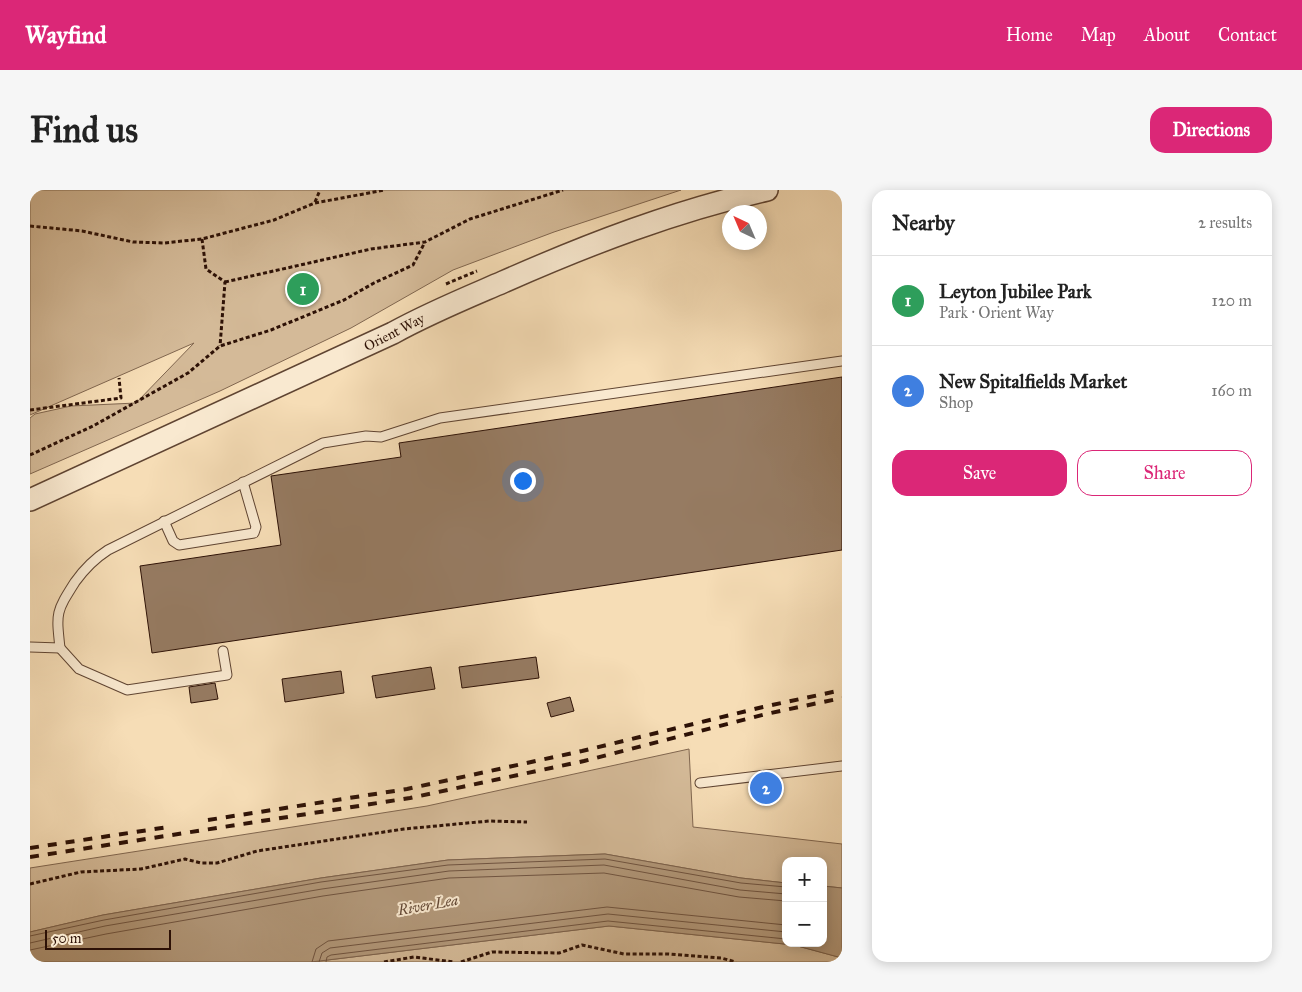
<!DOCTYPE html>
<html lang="en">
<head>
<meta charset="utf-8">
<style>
  body { margin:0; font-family:"IM FELL Great Primer",serif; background:#f6f6f6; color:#222 }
  .controls { position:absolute; right:15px; bottom:15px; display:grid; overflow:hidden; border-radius:10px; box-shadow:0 2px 12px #0003 }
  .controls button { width:45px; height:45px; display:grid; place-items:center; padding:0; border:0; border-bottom:1px solid #e0e0e0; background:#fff; color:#222; font:25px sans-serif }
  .compass { position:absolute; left:692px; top:15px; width:45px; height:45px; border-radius:50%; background:#fff; box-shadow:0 2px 12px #0003; rotate:316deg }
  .scale { position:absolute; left:15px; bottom:12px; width:126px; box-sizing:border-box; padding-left:5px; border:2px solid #2d1106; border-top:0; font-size:14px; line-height:18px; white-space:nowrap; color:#2d1106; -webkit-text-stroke:4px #f9e9d0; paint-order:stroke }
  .you { position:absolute; left:492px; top:290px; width:18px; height:18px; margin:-12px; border:4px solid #fff; border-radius:50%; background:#1a73e8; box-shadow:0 0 0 8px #1a73e833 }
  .badge { display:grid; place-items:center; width:32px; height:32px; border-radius:50%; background:#db2777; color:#fff; font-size:16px; font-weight:700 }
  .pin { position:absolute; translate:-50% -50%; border:2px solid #fff; box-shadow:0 1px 5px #0006 }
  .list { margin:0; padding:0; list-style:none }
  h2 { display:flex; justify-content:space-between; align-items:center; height:65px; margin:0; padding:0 20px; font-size:21px }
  h2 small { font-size:16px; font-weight:400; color:#767676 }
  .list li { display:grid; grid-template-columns:32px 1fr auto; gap:15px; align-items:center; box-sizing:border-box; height:90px; padding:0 20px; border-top:1px solid #e0e0e0 }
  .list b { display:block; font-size:19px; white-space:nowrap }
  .list p { margin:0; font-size:16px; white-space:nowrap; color:#767676 }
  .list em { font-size:16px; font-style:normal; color:#767676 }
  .actions { display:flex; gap:10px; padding:15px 20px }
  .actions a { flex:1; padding:11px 0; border:1px solid #db2777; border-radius:15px; text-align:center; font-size:18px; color:#db2777 }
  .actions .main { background:#db2777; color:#fff }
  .map { position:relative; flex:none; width:812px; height:772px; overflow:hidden; border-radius:15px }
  header { display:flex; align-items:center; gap:30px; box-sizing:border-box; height:70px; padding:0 25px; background:#db2777; color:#fff }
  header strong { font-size:24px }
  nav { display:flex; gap:28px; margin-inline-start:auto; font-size:18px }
  .intro { display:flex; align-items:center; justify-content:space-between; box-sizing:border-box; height:120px; padding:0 30px }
  h1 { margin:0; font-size:35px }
  .button { padding:12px 22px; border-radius:15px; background:#db2777; color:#fff; font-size:18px; font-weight:700 }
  main { display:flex; gap:30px; padding:0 30px }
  aside { flex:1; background:#fff; border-radius:15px; box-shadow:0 2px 12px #0003 }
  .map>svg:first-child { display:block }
</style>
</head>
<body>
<header>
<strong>Wayfind</strong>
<nav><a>Home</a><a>Map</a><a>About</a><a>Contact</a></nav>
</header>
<div class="intro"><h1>Find us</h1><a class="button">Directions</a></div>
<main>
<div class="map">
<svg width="812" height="772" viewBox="0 0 812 772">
  <rect width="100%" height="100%" fill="#f6ddb6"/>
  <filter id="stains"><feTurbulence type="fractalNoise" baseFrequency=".004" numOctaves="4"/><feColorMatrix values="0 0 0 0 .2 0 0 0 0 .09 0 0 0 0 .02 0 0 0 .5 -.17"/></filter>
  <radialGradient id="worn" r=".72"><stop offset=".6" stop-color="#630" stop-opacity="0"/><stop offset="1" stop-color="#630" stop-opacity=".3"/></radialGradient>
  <!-- green -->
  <g fill="#d4ba98" stroke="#80664f">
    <path d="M0,0H651L524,42L423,80L321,138L190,201L0,284V228L5,224L41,216L106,213L164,153L0,225Z"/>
    <path d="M659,559L663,637L812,654V698L793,696V671H756V693L711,688L575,664L418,670L291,688L73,725L0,742V678L397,616Z"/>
    <path d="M579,736L764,755L812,768V772H281Z"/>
  </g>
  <!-- water -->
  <path fill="#b2987a" stroke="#7d624c" d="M575,664L711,688L756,693V753H793V696L812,698V768L764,755L579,736L281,772H0V742L73,725L291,688L418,670Z"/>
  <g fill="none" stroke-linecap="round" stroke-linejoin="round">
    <!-- shore -->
    <g stroke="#705440" stroke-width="1">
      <path d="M0,746L74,730L291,692L418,675L575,669L711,693L756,697"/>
      <path d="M0,753L75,736L292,699L419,681L574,675L710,700L756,704"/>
      <path d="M0,760L76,744L293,706L419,688L574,683L709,707L756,711"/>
      <path d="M282,772L286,759L298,751L577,717L756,735"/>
      <path d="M289,772L292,763L300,758L578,724L756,742"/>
      <path d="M296,772L297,767L301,765L578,731L756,749"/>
    </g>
  </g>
  <!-- building -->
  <g fill="#967b62" stroke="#2d1106">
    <path d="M812,187V360L122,463L110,376L251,355L241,286L371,267L369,253Z"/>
    <path d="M506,467L509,488L432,498L429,477Z"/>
    <path d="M401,477L405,499L346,508L342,486Z"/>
    <path d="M311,481L314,503L255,512L252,489Z"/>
    <path d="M185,493L188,509L161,513L159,497Z"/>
    <path d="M540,507L544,521L521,527L517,513Z"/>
  </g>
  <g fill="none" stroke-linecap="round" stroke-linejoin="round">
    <!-- service casing -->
    <g stroke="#5f4432" stroke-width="11">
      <g id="service">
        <path d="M134,331L143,351L149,355L224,343L226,337L213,292"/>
        <path d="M0,457L30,458C26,422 26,422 45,392C55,378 64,369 78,360L293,253L336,246L351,247L410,228L812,171"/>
        <path d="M30,458L49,479L97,500L197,485L193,461"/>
        <path d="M670,593L812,576"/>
      </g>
    </g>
    <!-- tertiary casing -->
    <g stroke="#5f4432" stroke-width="24">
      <path id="tertiary" d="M0,310L363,143C399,123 436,108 473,92C559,54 645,21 737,0"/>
    </g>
    <!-- path -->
    <g stroke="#2d1106" stroke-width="3" stroke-dasharray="4 2.5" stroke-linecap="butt">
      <path d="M285,12L290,0"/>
      <path d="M0,36L52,41L103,52L134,53L172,49L244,30L285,13L355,0"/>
      <path d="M172,49L176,79L195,92L190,156"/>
      <path d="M195,92L341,59L395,52L440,29L533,0"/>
      <path d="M416,94L447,81"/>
      <path d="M0,220L91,208L89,188"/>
      <path d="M0,265L63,236L158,183L190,156L241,140L314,110L344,93L383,75L395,52"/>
      <path d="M0,694L51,682L111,679L155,669L171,673H187L227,661L374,639L459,631L497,632"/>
      <path d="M354,772L384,767L424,772"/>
      <path d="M431,772L462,762L529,763L552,755L594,764H638L691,768L706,772"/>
    </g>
    <!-- service -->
    <use href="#service" stroke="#f9e9d0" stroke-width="9"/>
    <!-- tertiary -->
    <use href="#tertiary" stroke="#f9e9d0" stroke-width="21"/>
    <!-- rail -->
    <g stroke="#2d1106" stroke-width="4" stroke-dasharray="9 9" stroke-linecap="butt">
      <path d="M178,630L377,599L552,561L733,517L812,500"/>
      <path d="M0,658L138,637"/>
      <path d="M0,667L380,608L554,571L736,524L812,508"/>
    </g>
  </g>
  <g text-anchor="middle" stroke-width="4" stroke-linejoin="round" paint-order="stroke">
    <!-- street labels -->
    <g font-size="14" fill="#2d1106" stroke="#f9e9d0">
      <text transform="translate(364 142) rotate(-27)" y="5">Orient Way</text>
    </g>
    <!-- water labels -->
    <g font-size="15" font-style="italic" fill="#624734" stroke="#f9e9d0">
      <text transform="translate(398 715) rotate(-10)" y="5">River Lea</text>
    </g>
  </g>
  <rect width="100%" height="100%" filter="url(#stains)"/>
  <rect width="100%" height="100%" fill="url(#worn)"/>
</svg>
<div class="controls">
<button>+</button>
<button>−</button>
</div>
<svg class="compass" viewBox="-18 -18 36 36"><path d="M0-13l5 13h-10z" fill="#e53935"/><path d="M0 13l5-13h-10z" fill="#767676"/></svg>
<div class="scale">50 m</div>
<div class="you"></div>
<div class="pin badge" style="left:273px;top:99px;background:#2e9e5b">1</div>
<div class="pin badge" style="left:736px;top:598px;background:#3f7fe0">2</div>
</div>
<aside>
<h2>Nearby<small>2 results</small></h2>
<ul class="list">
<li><span class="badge" style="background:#2e9e5b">1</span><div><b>Leyton Jubilee Park</b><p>Park · Orient Way</p></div><em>120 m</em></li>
<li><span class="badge" style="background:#3f7fe0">2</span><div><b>New Spitalfields Market</b><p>Shop</p></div><em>160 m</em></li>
</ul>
<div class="actions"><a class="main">Save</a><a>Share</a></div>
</aside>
</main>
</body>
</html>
